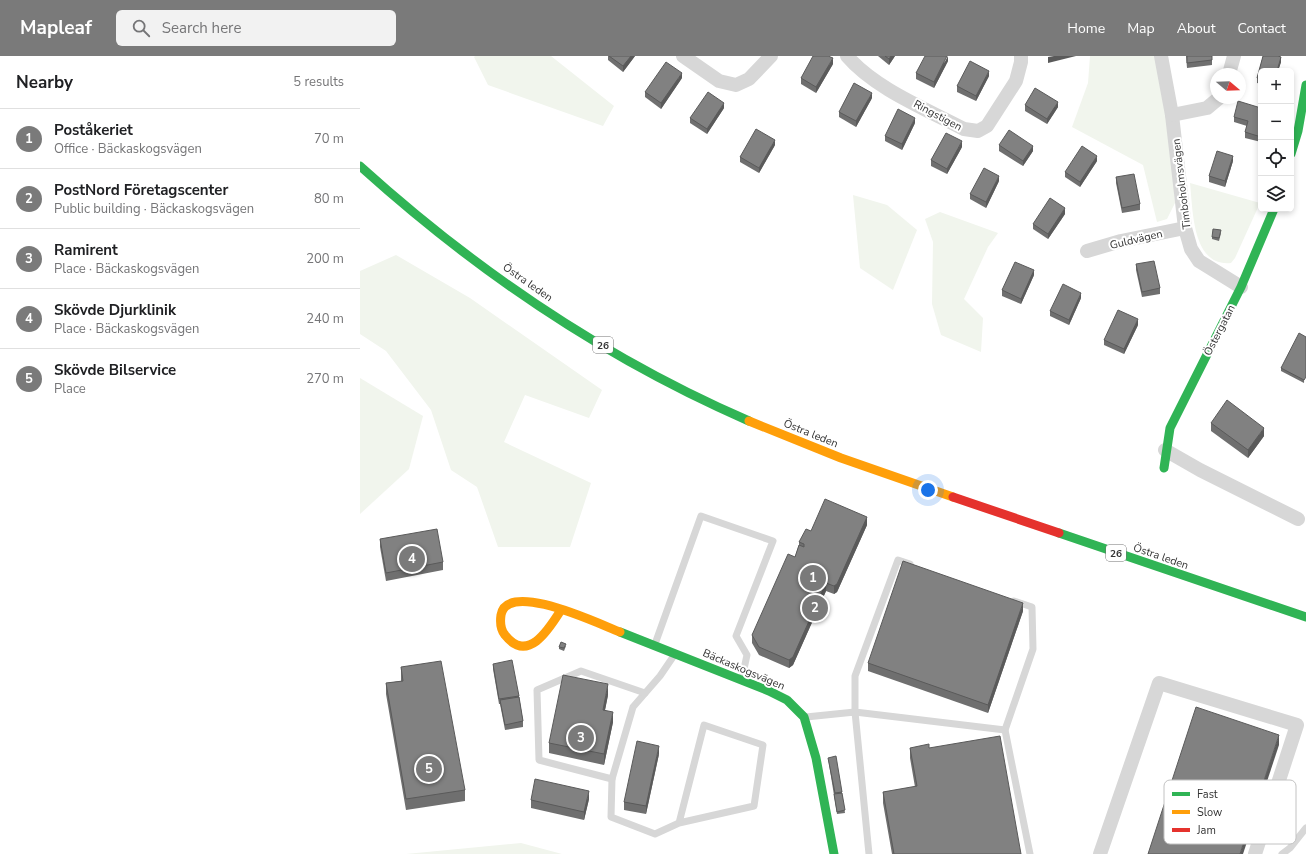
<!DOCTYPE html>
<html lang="en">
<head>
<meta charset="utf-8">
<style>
  body { margin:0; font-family:"Nunito Sans",sans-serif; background:#f2f2f2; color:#202124 }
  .controls { position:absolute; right:12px; top:12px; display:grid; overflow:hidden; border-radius:6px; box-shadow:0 2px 6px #0003 }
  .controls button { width:36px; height:36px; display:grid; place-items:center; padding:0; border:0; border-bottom:1px solid #e0e0e0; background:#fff; color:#202124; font:20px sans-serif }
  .compass { position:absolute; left:850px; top:12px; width:36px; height:36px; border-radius:50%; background:#fff; box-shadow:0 2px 6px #0003; rotate:109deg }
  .you { position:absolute; left:568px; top:434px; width:14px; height:14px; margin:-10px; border:3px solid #fff; border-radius:50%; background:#1a73e8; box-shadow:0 0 0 6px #1a73e833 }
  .badge { display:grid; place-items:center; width:26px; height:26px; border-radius:50%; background:#7a7a7a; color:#fff; font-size:13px; font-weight:700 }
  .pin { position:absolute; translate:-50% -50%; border:2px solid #fff; box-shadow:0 1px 4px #0006 }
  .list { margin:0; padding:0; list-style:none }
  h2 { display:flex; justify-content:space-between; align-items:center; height:52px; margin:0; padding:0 16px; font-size:17px }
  h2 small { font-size:13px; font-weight:400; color:#757577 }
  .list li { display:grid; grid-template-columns:26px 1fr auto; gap:12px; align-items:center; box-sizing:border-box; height:60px; padding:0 16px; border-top:1px solid #e0e0e0 }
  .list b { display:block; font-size:15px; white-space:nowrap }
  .list p { margin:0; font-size:13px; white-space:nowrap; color:#757577 }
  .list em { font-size:13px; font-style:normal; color:#757577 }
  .icon { flex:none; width:22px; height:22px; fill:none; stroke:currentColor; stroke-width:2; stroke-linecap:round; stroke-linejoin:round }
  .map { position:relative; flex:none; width:946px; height:798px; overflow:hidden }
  header { display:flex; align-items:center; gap:24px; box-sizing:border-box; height:56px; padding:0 20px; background:#7a7a7a; color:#fff }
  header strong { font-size:19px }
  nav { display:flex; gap:22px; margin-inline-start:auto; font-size:14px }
  .search { width:280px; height:36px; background:#f2f2f2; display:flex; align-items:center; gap:10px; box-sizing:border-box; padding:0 14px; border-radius:6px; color:#757577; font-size:15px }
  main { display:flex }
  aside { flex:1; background:#fff }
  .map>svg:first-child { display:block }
</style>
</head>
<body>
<header>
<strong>Mapleaf</strong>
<div class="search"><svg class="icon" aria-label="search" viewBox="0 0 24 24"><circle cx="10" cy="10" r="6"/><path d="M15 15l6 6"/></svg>Search here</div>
<nav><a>Home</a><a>Map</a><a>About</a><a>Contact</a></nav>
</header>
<main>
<aside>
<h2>Nearby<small>5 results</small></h2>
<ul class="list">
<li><span class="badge">1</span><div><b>Poståkeriet</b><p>Office · Bäckaskogsvägen</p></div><em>70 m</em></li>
<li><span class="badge">2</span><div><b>PostNord Företagscenter</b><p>Public building · Bäckaskogsvägen</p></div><em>80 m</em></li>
<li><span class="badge">3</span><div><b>Ramirent</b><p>Place · Bäckaskogsvägen</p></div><em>200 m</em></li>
<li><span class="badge">4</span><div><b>Skövde Djurklinik</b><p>Place · Bäckaskogsvägen</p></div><em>240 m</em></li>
<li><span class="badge">5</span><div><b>Skövde Bilservice</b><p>Place</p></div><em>270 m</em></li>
</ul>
</aside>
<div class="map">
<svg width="946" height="798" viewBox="0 0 946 798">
  <rect width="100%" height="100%" fill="#fff"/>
  <!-- green -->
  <g fill="#f1f5ed">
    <path d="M115,0H191L254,50L243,70L128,29L114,1Z"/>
    <path d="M730,0H795L811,83L815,147L807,163L797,166L783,109L712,71L728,27Z"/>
    <path d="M830,127L900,147L875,202L871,207C832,211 833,154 830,127Z"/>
    <path d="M493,139L527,149L557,174L533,234L500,212Z"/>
    <path d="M580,156L638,177L628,191L604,243L623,262L621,296L581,279L572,248L573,186L565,163Z"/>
    <path d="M36,199L110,242L242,334L229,362L165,339L144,386L231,427L210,491H138L117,431L91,414L71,354L26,295L0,278V215Z"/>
    <path d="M0,322L63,360L49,413L0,458Z"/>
    <path d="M161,787L202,798H46Z"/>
  </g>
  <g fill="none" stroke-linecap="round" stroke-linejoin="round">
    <!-- lane -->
    <g stroke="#d7d7d7" stroke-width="7">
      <path d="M550,508L538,504L495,620V656L645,674"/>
      <path d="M654,545L672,551L673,593L645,674L670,798"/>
      <path d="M295,588L341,460L413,485L376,580L387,599L382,622"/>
      <path d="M315,598L300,620L273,651L252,723L251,761L295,778L319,767L394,750L403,689L344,669L319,767"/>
      <path d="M446,661L495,656L509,798"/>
      <path d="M252,723L179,704L177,634L221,615L285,637"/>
      <path d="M922,798L930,792L946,772"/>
    </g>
    <!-- street -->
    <g stroke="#d7d7d7" stroke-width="14">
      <path d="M323,0L359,25L376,29L389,23L411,0"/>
      <path d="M487,0C514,32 566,53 604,73L618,75L627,70L656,25L661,6V0"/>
      <path d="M801,0L812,59L825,172L831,193L839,205L881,231"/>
      <path d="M869,18L874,0"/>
      <path d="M812,59L847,52L859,42"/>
      <path d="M727,195L761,185L825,172"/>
      <path d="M805,394L840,414L938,463"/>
      <path d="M740,798L799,627L937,669L895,798"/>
    </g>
    <!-- fast -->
    <g stroke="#30b455" stroke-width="9">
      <path d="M931,98L938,75L946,29"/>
      <path d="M0,110C115,214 246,303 389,365"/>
      <path d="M804,412L810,372L881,231L914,153"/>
      <path d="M699,477L946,561"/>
      <path d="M260,576L409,635L427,644L444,661L456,702L474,798"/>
    </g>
    <!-- slow -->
    <g stroke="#ff9f0a" stroke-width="9">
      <path d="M389,365L481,402L593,441"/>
      <path d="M201,554C189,573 168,608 145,579C140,573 140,566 141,559C147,523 241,569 260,576"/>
    </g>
    <!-- jam -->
    <path stroke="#e5322d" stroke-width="9" d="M593,441L699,477"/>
  </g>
  <!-- wall -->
  <g fill="#6f6f6f">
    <path d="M248,0H275L263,16L248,4Z"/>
    <path d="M518,0H535L529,9Z"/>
    <path d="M826,0H852V9L827,12Z"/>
    <path d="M903,0H918L921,1V6L918,15H901V28L897,27V22Z"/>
    <path d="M588,5L574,32L556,23V17Z"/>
    <path d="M473,8L456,37L441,28V22Z"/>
    <path d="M629,20L616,45L597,36V30Z"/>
    <path d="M322,22L301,53L285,41V36Z"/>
    <path d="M512,42L496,71L479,61V56Z"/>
    <path d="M665,49L698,51L687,68L665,55Z"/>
    <path d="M364,52L347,78L330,67V62Z"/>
    <path d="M901,52V86L885,82V76L887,70L874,66V61Z"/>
    <path d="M555,67L542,94L525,85V80Z"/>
    <path d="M415,89L399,117L380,106V101Z"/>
    <path d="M639,89L673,95L663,110L639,95Z"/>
    <path d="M602,91L587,118L571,110V104Z"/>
    <path d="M737,105L720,131L705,121V116Z"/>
    <path d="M873,105L865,131L849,126V120Z"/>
    <path d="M756,121L780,148V154L762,157L756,127Z"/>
    <path d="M639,125L626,152L610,143V138Z"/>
    <path d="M705,158L688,183L673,173V168Z"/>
    <path d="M861,177L859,185L852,183V181Z"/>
    <path d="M776,208L800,232V238L782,241L776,214Z"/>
    <path d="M674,219L661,248L642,240V234Z"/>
    <path d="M721,242L709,269L690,260V255Z"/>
    <path d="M778,269L764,298L744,289V284Z"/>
    <path d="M946,281L944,327L921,315V312Z"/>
    <path d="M851,367L904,380L888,402L851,375Z"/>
    <path d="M507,469L477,536L474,538L466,535L433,609L429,612L399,599L392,587V579L435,501L439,489V486L451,475Z"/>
    <path d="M20,483L83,506V514L26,525L20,491Z"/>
    <path d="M663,555L628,657L508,615V607Z"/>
    <path d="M206,590L204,595L199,593V591Z"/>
    <path d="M133,608L159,640L163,665V671L145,674L140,648H139L133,613Z"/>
    <path d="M41,611L105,734V745L46,754L26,638V627L41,625Z"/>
    <path d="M248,639L245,654L253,666L244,709L189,697V687Z"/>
    <path d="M550,692H569L661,798H532L523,747V736L555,731L550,702Z"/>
    <path d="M299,698L286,758L264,754V746Z"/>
    <path d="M468,702L482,736V738L485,757L477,758Z"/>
    <path d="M229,743L224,764L171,752V744Z"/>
  </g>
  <!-- shaded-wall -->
  <g fill="#5a5a5a">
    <path d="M271,0H275L263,16V10Z"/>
    <path d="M531,0H535L529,9V3Z"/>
    <path d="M588,0V5L574,32V26Z"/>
    <path d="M694,0H716L688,7V1Z"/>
    <path d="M921,1V6L918,15H917Z"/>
    <path d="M473,2V8L456,37V31Z"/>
    <path d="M629,15V20L616,45V40Z"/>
    <path d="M322,17V22L301,53V47Z"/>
    <path d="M512,37V42L496,71V65Z"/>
    <path d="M698,46V51L687,68V63Z"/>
    <path d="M364,47V52L347,78V73Z"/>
    <path d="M555,62V67L542,94V88Z"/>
    <path d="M415,84V89L399,117V112Z"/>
    <path d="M602,85V91L587,118V113Z"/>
    <path d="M673,90V95L663,110V105Z"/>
    <path d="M737,100V105L720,131V126Z"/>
    <path d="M873,100V105L865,131V125Z"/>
    <path d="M639,120V125L626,152V146Z"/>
    <path d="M705,152V158L688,183V178Z"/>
    <path d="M674,214V219L661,248V243Z"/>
    <path d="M721,237V242L709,269V264Z"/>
    <path d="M778,263V269L764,298V293Z"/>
    <path d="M904,372V380L888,402V394Z"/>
    <path d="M507,461V469L477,536L474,538V530Z"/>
    <path d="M466,527V535L433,609L429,612V604Z"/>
    <path d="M663,547V555L628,657V649Z"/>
    <path d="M248,628V639L243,664V654Z"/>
    <path d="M253,656V666L244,709V698Z"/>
    <path d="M919,679V689L883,798H880Z"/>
    <path d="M299,690V698L286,758V750Z"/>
    <path d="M229,735V743L224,764V756Z"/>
  </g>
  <!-- building -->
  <g fill="#818181" stroke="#5a5a5a">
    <path d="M249,0H271L263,10Z"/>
    <path d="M453,0H468L473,2L456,31L441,22Z"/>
    <path d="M525,0H531L529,3Z"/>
    <path d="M565,0H587L574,26L556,17Z"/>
    <path d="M827,0H852V4L827,7Z"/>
    <path d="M903,0H918L921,1L917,15H901V23L897,22Z"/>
    <path d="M610,5L629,15L616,40L597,30Z"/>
    <path d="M306,6L322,17L301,47L285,36Z"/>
    <path d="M494,27L512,37L496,65L479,56Z"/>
    <path d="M675,32L698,46L687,63L665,49Z"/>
    <path d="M348,36L364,47L347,73L330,62Z"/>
    <path d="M878,45L901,52V81L885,76L888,65L874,61Z"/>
    <path d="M538,53L555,62L542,88L525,80Z"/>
    <path d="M396,73L415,84L399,112L380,101Z"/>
    <path d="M649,74L673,90L663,105L639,89Z"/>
    <path d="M586,77L602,85L587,113L571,104Z"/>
    <path d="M722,90L737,100L720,126L705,116Z"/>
    <path d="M857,95L873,100L865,125L849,120Z"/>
    <path d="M624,112L639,120L626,146L610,138Z"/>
    <path d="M774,118L780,148L762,152L756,121Z"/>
    <path d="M690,142L705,152L688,178L673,168Z"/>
    <path d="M853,173L861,174L859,182L852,181Z"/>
    <path d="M794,205L800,232L782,236L776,208Z"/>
    <path d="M655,206L674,214L661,243L642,234Z"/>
    <path d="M703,228L721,237L709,264L690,255Z"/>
    <path d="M758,254L778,263L764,293L744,284Z"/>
    <path d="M939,277L946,281V321L944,324L921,312Z"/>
    <path d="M867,344L904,372L888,394L851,367Z"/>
    <path d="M465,443L507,461L477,528L474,530L466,527L433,601L429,604L399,591L392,579L428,498L435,501L439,489L444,491V488L439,486L446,473L451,475Z"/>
    <path d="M77,473L83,506L26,517L20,483Z"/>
    <path d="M543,505L663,547L628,649L508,607Z"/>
    <path d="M201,586L206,588L204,592L199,591Z"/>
    <path d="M152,604L159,640L139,643L133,608Z"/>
    <path d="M81,605L105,734L46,743L26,627L43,625L41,611Z"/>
    <path d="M203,619L248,628L243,654L253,656L244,698L189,687Z"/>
    <path d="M159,641L163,665L145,669L140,644Z"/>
    <path d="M836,651L919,679L880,798H788Z"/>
    <path d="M640,680L661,798H534L523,736L557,730L550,692L569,688V692Z"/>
    <path d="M277,685L299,690L286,750L264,746Z"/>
    <path d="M476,700L482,736L475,737L468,702Z"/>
    <path d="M175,723L229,735L224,756L171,744Z"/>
    <path d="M482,737L485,754L477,756L474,738Z"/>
  </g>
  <g text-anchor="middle" stroke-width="4" stroke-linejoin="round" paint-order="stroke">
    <!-- shield labels -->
    <g fill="#fff" stroke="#707070" stroke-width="1">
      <rect x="233" y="281" width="20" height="16" rx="3"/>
      <rect x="746" y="489" width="20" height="16" rx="3"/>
    </g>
    <g font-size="10" font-weight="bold" fill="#333">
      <text x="243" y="293">26</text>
      <text x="756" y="501">26</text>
    </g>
    <!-- street labels -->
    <g font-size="11" fill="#333" stroke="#fff">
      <text transform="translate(578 59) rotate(28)" y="4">Ringstigen</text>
      <text transform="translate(821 128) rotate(-97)" y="4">Timboholmsvägen</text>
      <text transform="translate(776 183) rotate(-13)" y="4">Guldvägen</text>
      <text transform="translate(168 226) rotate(35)" y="4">Östra leden</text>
      <text transform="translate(859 274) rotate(-63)" y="4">Östergatan</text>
      <text transform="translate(451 377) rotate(22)" y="4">Östra leden</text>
      <text transform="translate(801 500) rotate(19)" y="4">Östra leden</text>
      <text transform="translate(384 613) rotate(23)" y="4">Bäckaskogsvägen</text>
    </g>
  </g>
  <!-- legend -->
  <rect x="804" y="724" width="132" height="64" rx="6" fill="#fff" stroke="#c2c2c2" stroke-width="1"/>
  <rect x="812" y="736" width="18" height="4" fill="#30b455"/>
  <rect x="812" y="754" width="18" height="4" fill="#ff9f0a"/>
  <rect x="812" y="772" width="18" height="4" fill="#e5322d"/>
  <g font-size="11" fill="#333">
    <text x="837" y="742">Fast</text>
    <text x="837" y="760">Slow</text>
    <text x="837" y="778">Jam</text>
  </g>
</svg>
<div class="controls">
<button>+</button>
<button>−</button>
<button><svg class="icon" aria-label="locate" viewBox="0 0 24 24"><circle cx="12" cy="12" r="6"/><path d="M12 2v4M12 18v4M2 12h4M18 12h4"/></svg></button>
<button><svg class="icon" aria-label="layers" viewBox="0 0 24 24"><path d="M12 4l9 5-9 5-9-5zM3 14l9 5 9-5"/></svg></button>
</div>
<svg class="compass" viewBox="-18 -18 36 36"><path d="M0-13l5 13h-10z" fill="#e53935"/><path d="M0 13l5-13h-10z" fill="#757577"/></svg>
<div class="you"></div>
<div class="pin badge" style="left:453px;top:522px">1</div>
<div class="pin badge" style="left:455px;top:552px">2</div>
<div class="pin badge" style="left:221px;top:682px">3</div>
<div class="pin badge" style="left:52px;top:503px">4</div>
<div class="pin badge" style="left:69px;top:713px">5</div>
</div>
</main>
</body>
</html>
